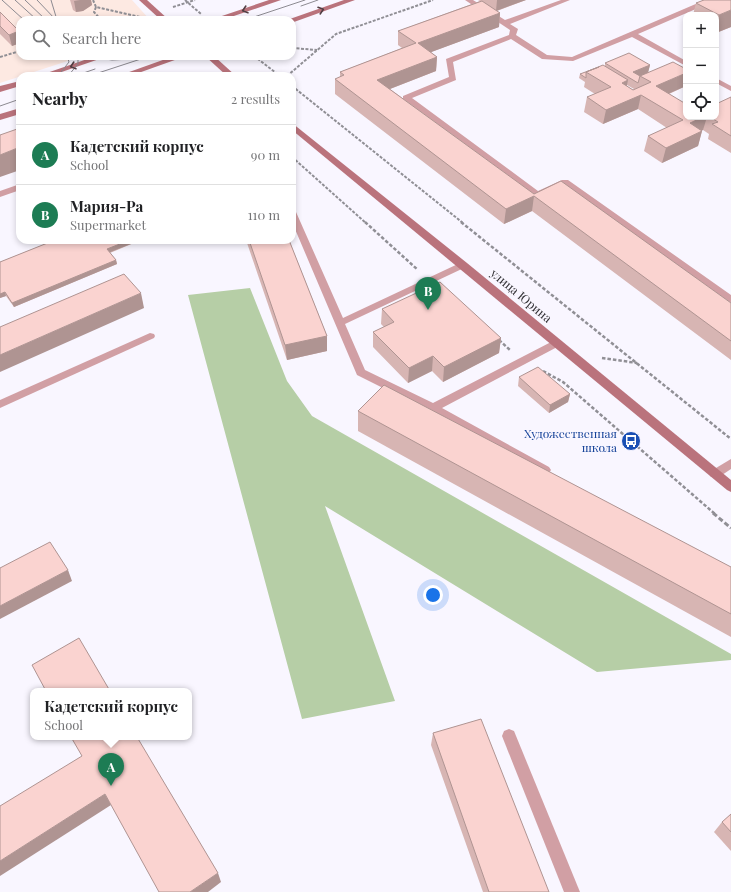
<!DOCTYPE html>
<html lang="en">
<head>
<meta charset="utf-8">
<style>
  body { margin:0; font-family:"Playfair Display",serif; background:#f2f2f2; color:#202124 }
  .controls { position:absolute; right:12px; top:12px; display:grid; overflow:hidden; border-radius:8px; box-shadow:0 2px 6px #0003 }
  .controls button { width:36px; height:36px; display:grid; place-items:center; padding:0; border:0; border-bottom:1px solid #e0e0e0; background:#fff; color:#202124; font:20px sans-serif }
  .you { position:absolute; left:433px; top:595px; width:14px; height:14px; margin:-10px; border:3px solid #fff; border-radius:50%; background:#1a73e8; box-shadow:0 0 0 6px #1a73e833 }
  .badge { display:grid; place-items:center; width:26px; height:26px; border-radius:50%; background:#1d7c54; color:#fff; font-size:13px; font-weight:700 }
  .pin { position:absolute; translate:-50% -33px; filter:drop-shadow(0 1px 2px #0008) }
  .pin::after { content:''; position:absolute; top:21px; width:14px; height:12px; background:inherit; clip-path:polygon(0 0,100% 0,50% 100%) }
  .popup { position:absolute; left:30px; top:688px; width:162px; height:52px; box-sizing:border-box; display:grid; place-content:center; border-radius:8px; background:#fff; filter:drop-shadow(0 1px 3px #0005); font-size:13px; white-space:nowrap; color:#757577 }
  .popup b { font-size:15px; color:#202124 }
  .popup::after { content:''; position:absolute; left:50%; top:100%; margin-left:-8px; border:8px solid transparent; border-top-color:#fff }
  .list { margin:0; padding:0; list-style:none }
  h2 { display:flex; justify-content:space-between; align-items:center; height:52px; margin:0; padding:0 16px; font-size:17px }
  h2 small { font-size:13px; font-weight:400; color:#757577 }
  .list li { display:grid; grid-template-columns:26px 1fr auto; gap:12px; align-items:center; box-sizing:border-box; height:60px; padding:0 16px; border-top:1px solid #e0e0e0 }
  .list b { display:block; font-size:15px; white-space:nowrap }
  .list p { margin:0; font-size:13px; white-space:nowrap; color:#757577 }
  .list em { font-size:13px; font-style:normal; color:#757577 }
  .icon { flex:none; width:22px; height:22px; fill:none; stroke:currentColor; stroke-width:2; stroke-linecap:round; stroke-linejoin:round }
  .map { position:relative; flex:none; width:731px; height:892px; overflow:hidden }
  .search { position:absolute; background:#fff; box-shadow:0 2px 6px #0003; left:16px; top:16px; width:280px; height:44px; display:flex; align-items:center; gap:10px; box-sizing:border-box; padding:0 14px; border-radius:12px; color:#757577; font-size:15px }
  .panel { position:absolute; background:#fff; box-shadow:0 2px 6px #0003; left:16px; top:72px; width:280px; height:172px; border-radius:12px }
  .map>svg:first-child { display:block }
</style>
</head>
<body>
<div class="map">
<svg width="731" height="892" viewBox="0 0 731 892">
  <rect width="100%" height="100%" fill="#f9f6ff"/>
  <!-- commercial -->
  <path fill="#fde9e2" d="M0,0H132L150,20H20V56H83L0,83Z"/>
  <!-- green -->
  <path fill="#b6cea6" d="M250,288L287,381L312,416L731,654V660L597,672L325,506L395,701L302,719L188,295Z"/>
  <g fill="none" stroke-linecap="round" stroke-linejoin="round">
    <!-- path-far2 -->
    <g stroke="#908f95" stroke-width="2" stroke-dasharray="3 1.5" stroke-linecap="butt">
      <path d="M93,0L96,7L140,17"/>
      <path d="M185,0L201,14"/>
      <path d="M96,7L94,12L101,20"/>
      <path d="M173,7L195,0"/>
      <path d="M133,20L141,17"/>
      <path d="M292,48L317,50"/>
      <path d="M254,56L280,76"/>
      <path d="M0,57L20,51"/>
      <path d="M287,76L336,34L433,0"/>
      <path d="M292,86L463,223"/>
      <path d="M292,157L366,223"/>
    </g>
    <!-- path-far1 -->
    <g stroke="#908f95" stroke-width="2.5" stroke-dasharray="3.5 2" stroke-linecap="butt">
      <path d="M365,222L418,270"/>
      <path d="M461,222L731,439"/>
      <path d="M499,340L510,350"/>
      <path d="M602,358L637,363"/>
      <path d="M543,371L563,382L715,514"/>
    </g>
    <!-- path -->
    <path stroke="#908f95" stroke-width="3" stroke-dasharray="5 2.5" stroke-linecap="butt" d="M713,513L731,528"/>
    <!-- lane -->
    <g fill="#d19fa4" fill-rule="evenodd">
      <path d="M465,0H473L505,20L561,0H570L510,24L518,29L516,35L547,55L572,57L705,0H713L712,2L638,34L686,61V66L632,37L573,61L542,59L511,39L453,62L456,80L412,98L538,191L562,180H568L731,295V303L564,186L540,197H534L403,100V96L449,77L446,59L509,35L510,30Z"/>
      <path d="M716,78L731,86V91L716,83Z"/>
      <path d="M20,184V190L0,197V191Z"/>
      <path d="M292,209L296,212L343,318L460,263H466V267L345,324L365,370L433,403L553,341H561L562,343L561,345L442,408L549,467L551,470L549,473H541L429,411L357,375L292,222Z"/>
      <path d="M150,333L154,334L155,336L154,338L0,408V400Z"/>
      <path d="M731,459V469L719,477H711L709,474L711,471Z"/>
      <path d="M509,729L514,731L580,892H564L502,736L504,731Z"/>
    </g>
    <!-- secondary -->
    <g fill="#ba737c" fill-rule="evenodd">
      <path d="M139,0H147L169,20H161Z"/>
      <path d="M269,0H281L222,20H210Z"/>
      <path d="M344,0H355L294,22L287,20Z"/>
      <path d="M96,56H108L50,76H38Z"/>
      <path d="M174,56H186L130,76H118Z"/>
      <path d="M205,56H214L236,76H227Z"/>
      <path d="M20,81V86L0,92V86Z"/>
      <path d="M20,108V114L0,120V114Z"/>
      <path d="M292,123L467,263L731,480V492L727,490L292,130Z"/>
    </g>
    <!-- tram -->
    <g stroke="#8c8a91" stroke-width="1">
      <path d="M2,0L24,20"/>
      <path d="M15,0L37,20"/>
      <path d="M25,0L46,20"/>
      <path d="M37,0L56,20"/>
      <path d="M51,0L57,20"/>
      <path d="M301,6L318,0"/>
      <path d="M245,20L305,0"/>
      <path d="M87,56L112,60L131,59"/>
      <path d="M58,76L69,62L67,56"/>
      <path d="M68,76L78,64V56"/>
      <path d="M75,76L95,69"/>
      <path d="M89,76L150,56"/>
      <path d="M0,106L20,99"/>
    </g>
  </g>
  <!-- wall -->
  <g fill="#d7b5b3" fill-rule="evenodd">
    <path d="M70,0H91L92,5L83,11L76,12L73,10Z"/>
    <path d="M478,0H526L497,11L500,13L499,27L431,52L437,57L436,71L390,89L534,194L731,303V360L532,211L504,224L335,94V79L340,77V72L402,48L398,45V31L480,1Z"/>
    <path d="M704,0L731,27L716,33V15H693L696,3Z"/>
    <path d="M0,12L19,31L20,43L12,46L0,34Z"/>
    <path d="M605,63L650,65L648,72L686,86L669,94L686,117H716L731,97V153L708,139L709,134L703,130L701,131H702L698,146L662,163L644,151L648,136L667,128L638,109L603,124L584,112L587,97L595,94L584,87L585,82L579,78L580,74L605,66ZM627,85L634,89L633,90L627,86Z"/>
    <path d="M55,240H141L110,253L116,260L117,264L14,307L6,296L0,298V262Z"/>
    <path d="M246,240H289L327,336V351L287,360Z"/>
    <path d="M382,309L501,338L499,353L443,382L432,371L408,383L373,347V332L384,327L381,324Z"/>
    <path d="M519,377L570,394L568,402L549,413L518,386Z"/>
    <path d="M358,411L731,567V637L358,431Z"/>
    <path d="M433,733L549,892H483L431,745Z"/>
    <path d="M731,814V851L714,832L722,822Z"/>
  </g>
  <!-- shaded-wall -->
  <g fill="#af9492">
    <path d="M80,0H91L92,5L83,11L76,12L74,1Z"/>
    <path d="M497,0H526L496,11Z"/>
    <path d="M731,10V27L716,33V27L719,15Z"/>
    <path d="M500,13L499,27L418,57V43Z"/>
    <path d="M19,31L20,43L12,46L9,35Z"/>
    <path d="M437,57L436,71L377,94V80Z"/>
    <path d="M650,65L648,73L633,79V72Z"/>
    <path d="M686,73V86L652,101L656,86Z"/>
    <path d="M628,80L625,95L622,83Z"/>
    <path d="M641,95L638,109L603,124L606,110Z"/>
    <path d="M703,117H707L703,130L685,138L690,123Z"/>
    <path d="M702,131L698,146L662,163L666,148Z"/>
    <path d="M20,147V170L0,177V155Z"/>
    <path d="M534,196L532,211L504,224L506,209Z"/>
    <path d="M130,240H141L108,253L107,249Z"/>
    <path d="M116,260L117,264L14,307L12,303Z"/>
    <path d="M5,292L6,296L0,298V294Z"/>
    <path d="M141,293L144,308L0,372V355Z"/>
    <path d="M327,336V351L287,360L285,345Z"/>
    <path d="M501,338L499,353L443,382L444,367Z"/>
    <path d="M433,356L432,371L408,383L409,368Z"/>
    <path d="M570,394L568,402L549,413L550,405Z"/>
    <path d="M68,570L72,581L0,619V606Z"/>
    <path d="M105,794L111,805L0,876V861Z"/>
    <path d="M218,873L221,882L208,892H190Z"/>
  </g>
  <!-- building -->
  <g fill="#fad3d0" stroke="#af9492">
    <path d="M704,0H731V10L719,15L696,3Z"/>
    <path d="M482,1L500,13L418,43L437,57L377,80L534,194L561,181L731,303V341L534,196L506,209L335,79L344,75L340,72L416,43L398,31Z"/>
    <path d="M0,12L19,31L9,35L0,26Z"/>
    <path d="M629,53L650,65L633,72L640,76L638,83L605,63Z"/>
    <path d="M673,62L686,69V73L656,86L686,104V117H703L690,123L702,131L666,148L648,136L683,120L641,95L606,110L587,97L611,87L586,72L603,65L628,80L622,83L633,90L651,82L640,76Z"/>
    <path d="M599,67L586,72V78L580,74Z"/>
    <path d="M731,97V136L712,124L718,122L710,117H716V104Z"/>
    <path d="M20,128V147L0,155V135Z"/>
    <path d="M55,240H130L107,249L116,260L12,303L5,292L0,294V262Z"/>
    <path d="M249,240H289L327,336L285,345Z"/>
    <path d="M124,274L141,293L0,355V327Z"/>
    <path d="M440,282L501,338L444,367L433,356L409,368L373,332L394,322L382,309Z"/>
    <path d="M538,367L570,394L550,405L519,377Z"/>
    <path d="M384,385L731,567V614L358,411Z"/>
    <path d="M50,542L68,570L0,606V568Z"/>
    <path d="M79,638L110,691H46L32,665Z"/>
    <path d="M481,719L549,892H489L433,733Z"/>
    <path d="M71,737H137L218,873L190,892H159L105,794L0,861V806L82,756Z"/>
    <path d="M731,814V832L722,822Z"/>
  </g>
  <!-- one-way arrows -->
  <defs><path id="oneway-chevron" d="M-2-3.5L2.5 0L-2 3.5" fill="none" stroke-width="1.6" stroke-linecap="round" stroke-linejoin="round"/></defs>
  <g stroke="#523f44">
    <use href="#oneway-chevron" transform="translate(245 10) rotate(162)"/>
    <use href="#oneway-chevron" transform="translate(321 10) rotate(-18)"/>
    <use href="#oneway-chevron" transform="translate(73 66) rotate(162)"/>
  </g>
  <!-- icons -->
  <defs>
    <g id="bus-disc" transform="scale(1)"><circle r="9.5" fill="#1a4fb4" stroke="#f9f6ff"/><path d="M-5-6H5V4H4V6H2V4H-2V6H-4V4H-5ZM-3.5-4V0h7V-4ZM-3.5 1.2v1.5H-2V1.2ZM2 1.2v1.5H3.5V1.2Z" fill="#fff"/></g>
  </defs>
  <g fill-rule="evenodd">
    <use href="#bus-disc" x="631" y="441"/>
  </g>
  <g text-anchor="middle" stroke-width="3" stroke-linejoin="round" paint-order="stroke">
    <!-- street labels -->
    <g font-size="12" fill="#2f2e32" stroke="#f9f6ff">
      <text transform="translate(521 296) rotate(40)" y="4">улица Юрина</text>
    </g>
    <!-- transit labels -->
    <g font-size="12" fill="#164399" stroke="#f9f6ff" text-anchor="end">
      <text x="617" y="438">Художественная<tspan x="617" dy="14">школа</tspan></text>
    </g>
  </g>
</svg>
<div class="controls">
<button>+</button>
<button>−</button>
<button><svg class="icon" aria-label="locate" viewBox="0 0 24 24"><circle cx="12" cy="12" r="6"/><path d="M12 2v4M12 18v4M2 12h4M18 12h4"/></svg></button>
</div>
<div class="you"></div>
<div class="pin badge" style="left:111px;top:786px">A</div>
<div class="popup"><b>Кадетский корпус</b>School</div>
<div class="pin badge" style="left:428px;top:310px">B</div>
<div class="search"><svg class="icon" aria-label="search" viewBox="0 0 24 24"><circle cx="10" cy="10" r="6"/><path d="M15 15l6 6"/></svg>Search here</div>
<section class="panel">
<h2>Nearby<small>2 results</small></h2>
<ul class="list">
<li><span class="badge">A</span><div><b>Кадетский корпус</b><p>School</p></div><em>90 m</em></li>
<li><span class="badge">B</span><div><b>Мария-Ра</b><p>Supermarket</p></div><em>110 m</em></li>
</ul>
</section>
</div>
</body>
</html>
